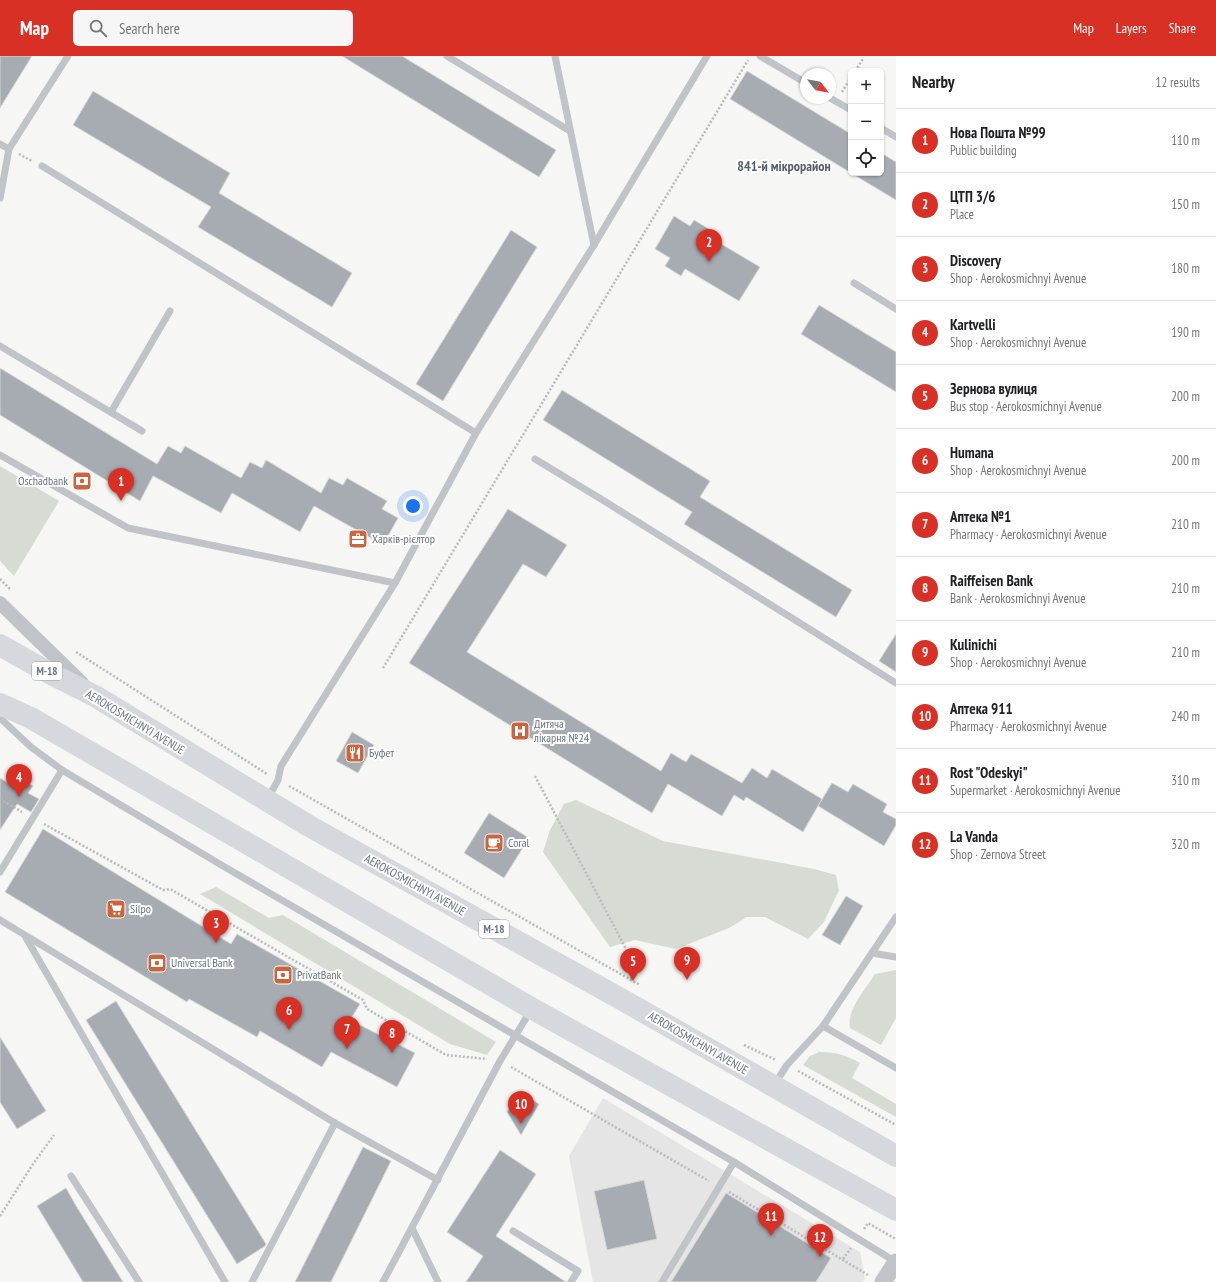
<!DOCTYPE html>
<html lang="en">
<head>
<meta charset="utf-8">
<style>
  body { margin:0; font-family:"PT Sans Narrow",sans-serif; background:#f6f6f6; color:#202124 }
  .controls { position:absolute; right:12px; top:12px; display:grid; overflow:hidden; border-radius:6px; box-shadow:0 1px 3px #0004 }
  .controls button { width:36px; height:36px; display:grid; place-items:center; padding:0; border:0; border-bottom:1px solid #e0e0e0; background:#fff; color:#202124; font:20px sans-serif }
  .compass { position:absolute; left:800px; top:12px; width:36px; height:36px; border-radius:50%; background:#fff; box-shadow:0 1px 3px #0004; rotate:121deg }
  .you { position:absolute; left:413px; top:450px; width:14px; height:14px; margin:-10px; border:3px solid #fff; border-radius:50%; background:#1a73e8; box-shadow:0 0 0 6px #1a73e833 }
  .badge { display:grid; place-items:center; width:26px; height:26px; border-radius:50%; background:#d93025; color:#fff; font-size:13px; font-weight:700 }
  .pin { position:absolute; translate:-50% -33px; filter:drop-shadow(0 1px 2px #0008) }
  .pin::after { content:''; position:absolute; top:21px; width:14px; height:12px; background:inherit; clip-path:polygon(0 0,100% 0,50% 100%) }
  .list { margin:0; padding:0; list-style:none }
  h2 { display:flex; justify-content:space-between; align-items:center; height:52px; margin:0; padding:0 16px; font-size:17px }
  h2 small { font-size:13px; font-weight:400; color:#757577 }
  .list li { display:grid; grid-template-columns:26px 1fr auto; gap:12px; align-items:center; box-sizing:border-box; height:64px; padding:0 16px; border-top:1px solid #e0e0e0 }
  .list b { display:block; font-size:15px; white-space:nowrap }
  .list p { margin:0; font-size:13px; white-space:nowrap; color:#757577 }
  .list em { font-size:13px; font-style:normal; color:#757577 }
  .icon { flex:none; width:22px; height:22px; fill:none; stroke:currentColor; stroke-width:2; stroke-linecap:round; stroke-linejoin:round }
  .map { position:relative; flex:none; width:896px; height:1226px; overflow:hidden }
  header { display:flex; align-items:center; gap:24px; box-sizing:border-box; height:56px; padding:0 20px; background:#d93025; color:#fff }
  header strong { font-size:19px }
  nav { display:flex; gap:22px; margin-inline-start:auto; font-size:14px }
  .search { width:280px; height:36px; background:#f6f6f6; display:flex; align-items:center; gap:10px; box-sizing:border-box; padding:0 14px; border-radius:6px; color:#757577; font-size:15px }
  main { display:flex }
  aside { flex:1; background:#fff }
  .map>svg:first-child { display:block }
</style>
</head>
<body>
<header>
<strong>Map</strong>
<div class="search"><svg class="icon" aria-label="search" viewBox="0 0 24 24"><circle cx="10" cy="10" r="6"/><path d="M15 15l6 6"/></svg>Search here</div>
<nav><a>Map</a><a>Layers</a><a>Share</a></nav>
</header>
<main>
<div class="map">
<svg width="896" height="1226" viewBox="0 0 896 1226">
  <rect width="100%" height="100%" fill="#f6f6f4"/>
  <!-- built -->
  <path fill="#e4e5e4" d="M603,1042L860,1196L865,1223L862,1226H593L569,1100Z"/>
  <!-- green -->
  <g fill="#d6dbd4">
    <path d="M0,410L59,445L14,520L0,505Z"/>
    <path d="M576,744L663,785L814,813L836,819L839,834L824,866L808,883L765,861H747L729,872L676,893L635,884L610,891L543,796L550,774L564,748Z"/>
    <path d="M216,831L269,862L283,859L496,986L487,999L450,988L200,838Z"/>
    <path d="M896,914V962L881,989L850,972C846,954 866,933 875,918Z"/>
    <path d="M819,996C834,996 847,999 860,1007L852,1022L896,1048V1061L803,1009L810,1000Z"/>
  </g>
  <!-- building -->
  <g fill="#a6acb2" stroke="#d8d8d6">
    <path d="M0,0H32L0,52Z"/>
    <path d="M342,0H402L556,94L539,121Z"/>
    <path d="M747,15L851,78V117L730,43Z"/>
    <path d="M93,35L230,117L219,137L352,217L332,251L198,171L211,151L73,69Z"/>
    <path d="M881,97L896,106V144L851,117H881Z"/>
    <path d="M674,160L690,170L694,164L709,173L706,179L760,211L739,245L685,213L681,220L665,210L670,202L655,193Z"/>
    <path d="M511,174L537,191L443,345L416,328Z"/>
    <path d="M819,249L896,296V336L801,278Z"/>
    <path d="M0,312L157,408L168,390L181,397L185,390L241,422L250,406L262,412L266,404L321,437L329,422L343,429L347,422L387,445L382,453L398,462L383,489L314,450L300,476L232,437L221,457L153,420L140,445L0,359Z"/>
    <path d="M562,334L710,425L700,441L852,534L836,561L684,468L692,456L543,364Z"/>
    <path d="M508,453L567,489L546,521L523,508L467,596L661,715L671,697L686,706L691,698L742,727L752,712L767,722L772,713L822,743L803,776L746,741L744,745L734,739L722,760L668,728L652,757L409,607Z"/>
    <path d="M896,578V616L879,605Z"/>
    <path d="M352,676L374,689L358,717L336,705Z"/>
    <path d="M18,721L33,730L28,737L39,743L31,756L17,748L0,774V722L13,730Z"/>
    <path d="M832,727L848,736L853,728L887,748L883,756L896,763V769L884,790L818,750Z"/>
    <path d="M489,757L529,782L504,822L464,797Z"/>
    <path d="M43,773L231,888L237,878L360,948L350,964L415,997L397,1031L331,996L322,1011L260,975L257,981L189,943L187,946L5,836Z"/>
    <path d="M846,840L863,850L840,889L822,879Z"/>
    <path d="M116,945L266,1188L265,1190L237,1208L86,964Z"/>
    <path d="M0,981L46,1055L17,1073L0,1046Z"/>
    <path d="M520,1036L539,1048L521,1079L507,1056Z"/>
    <path d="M363,1091L391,1105L331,1226H295Z"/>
    <path d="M500,1094L536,1118L496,1180L566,1226H466L483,1200L447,1176Z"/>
    <path d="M644,1124L657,1183L607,1194L594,1135Z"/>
    <path d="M66,1132L75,1148L123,1226H83L37,1150Z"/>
    <path d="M726,1137L831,1202L816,1226H671Z"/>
  </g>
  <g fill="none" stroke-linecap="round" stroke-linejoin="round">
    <!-- path -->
    <g stroke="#b8bbbd" stroke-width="2.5" stroke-dasharray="2 2" stroke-linecap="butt">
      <path d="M855,15L863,3"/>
      <path d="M842,36L851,21"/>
      <path d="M19,98L32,105"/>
      <path d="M0,523L11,534"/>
      <path d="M76,596L267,718"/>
      <path d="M383,612L748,4"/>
      <path d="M535,720L626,893L632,924"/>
      <path d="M289,730L640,929"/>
      <path d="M0,743L22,756"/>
      <path d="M44,768L163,834L170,833L363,944L367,953L446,999L487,1003"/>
      <path d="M744,989L776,1004"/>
      <path d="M511,1011L709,1125"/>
      <path d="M798,1015L896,1069"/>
      <path d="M729,1136L868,1219"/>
      <path d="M0,1160L33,1108L54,1079"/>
      <path d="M864,1173L868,1167L896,1183"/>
      <path d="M843,1203L851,1192"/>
    </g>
    <!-- service -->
    <g stroke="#c0c3c7" stroke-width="7">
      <path d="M447,0L570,75"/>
      <path d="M555,0L594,189"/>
      <path d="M760,0L806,27"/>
      <path d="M830,42L851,54"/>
      <path d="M881,72L896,81"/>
      <path d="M0,88L9,93"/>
      <path d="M42,110L476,377"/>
      <path d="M0,142L9,93L68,0"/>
      <path d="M854,227L896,253"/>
      <path d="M0,290L142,375"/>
      <path d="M111,356L170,255"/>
      <path d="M0,399L128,472L395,527"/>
      <path d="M535,403L601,443L896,627"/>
      <path d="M0,662L31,691L62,714L223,810L734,1106L896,1206"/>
      <path d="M268,742L278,724L281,710L395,527L476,377L594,189L707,0"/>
      <path d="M0,816L62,714"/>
      <path d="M0,864L335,1067L438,1124"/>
      <path d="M25,880L225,1226"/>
      <path d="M872,897L896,901"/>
      <path d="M823,970L896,1012"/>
      <path d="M774,1029L787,1009L823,970L896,861"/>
      <path d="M71,1120L139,1226"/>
      <path d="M412,1172L438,1226"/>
      <path d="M513,1175L578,1215L571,1226"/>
      <path d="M252,1226L335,1067"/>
      <path d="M383,1226L500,1005L531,954"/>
      <path d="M662,1226L734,1106"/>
    </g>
    <!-- minor -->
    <path stroke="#c0c3c7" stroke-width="14" d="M0,547L82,627"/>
    <!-- tertiary -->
    <path stroke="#c0c3c7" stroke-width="17" d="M883,1226L896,1206"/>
    <!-- primary -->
    <g stroke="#d5d8dc" stroke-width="22">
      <path d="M0,589L53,619L95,640L309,770L621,943L896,1100"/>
      <path d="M0,648L31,662L531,952L896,1154"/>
    </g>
  </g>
  <!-- icons -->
  <defs>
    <g id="bank-square" transform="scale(1)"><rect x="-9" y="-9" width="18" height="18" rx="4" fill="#cc653e" stroke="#fff"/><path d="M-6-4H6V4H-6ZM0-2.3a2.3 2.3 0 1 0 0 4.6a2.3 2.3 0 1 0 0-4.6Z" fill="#fff"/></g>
    <g id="office-square" transform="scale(1)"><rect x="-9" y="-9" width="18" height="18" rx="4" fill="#cc653e" stroke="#fff"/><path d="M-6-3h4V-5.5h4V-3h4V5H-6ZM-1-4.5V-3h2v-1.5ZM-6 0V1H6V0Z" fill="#fff"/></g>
    <g id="hospital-square" transform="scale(1)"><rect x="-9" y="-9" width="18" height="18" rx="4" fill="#cc653e" stroke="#fff"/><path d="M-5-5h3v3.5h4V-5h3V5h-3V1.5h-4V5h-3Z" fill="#fff"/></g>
    <g id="restaurant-square" transform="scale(1)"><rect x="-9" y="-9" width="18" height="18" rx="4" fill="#cc653e" stroke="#fff"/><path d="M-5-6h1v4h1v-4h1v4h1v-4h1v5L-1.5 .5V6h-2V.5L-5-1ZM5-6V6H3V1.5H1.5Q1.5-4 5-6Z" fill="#fff"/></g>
    <g id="cafe-square" transform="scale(1)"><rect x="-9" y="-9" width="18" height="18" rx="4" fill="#cc653e" stroke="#fff"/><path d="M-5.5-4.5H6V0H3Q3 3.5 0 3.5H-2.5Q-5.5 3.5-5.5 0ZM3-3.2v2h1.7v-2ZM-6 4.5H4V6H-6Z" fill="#fff"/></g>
    <g id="supermarket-square" transform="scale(1)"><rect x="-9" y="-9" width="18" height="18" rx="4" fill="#cc653e" stroke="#fff"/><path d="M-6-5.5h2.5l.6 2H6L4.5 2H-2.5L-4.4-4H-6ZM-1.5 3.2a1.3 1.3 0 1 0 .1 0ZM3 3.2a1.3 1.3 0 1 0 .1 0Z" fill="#fff"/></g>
  </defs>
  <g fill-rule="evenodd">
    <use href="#bank-square" x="82" y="425"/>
    <use href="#office-square" x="358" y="483"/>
    <use href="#hospital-square" x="520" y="675"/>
    <use href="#restaurant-square" x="355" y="697"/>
    <use href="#cafe-square" x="494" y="787"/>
    <use href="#supermarket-square" x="116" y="853"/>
    <use href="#bank-square" x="157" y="907"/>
    <use href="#bank-square" x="283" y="919"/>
  </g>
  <g text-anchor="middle" stroke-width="4" stroke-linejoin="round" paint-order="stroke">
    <!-- shield labels -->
    <g fill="#fff" stroke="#969ea7" stroke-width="1">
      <rect x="32" y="606" width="30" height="18" rx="3"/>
      <rect x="479" y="864" width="30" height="18" rx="3"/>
    </g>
    <g font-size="11" font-weight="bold" fill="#697581">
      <text x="47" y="619">М-18</text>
      <text x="494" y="877">М-18</text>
    </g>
    <!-- poi labels -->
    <g font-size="12" fill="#697581" stroke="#fff" text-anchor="start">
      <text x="68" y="429" text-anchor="end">Oschadbank</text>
      <text x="372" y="487">Харків-рієлтор</text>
      <text x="534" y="672">Дитяча<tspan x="534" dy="14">лікарня №24</tspan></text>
      <text x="369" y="701">Буфет</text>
      <text x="508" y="791">Coral</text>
      <text x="130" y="857">Silpo</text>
      <text x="171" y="911">Universal Bank</text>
      <text x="297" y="923">PrivatBank</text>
    </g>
    <!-- street labels -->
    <g font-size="12" fill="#697581" stroke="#fff">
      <text transform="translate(135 666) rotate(31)" y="4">AEROKOSMICHNYI AVENUE</text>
      <text transform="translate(415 829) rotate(29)" y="4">AEROKOSMICHNYI AVENUE</text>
      <text transform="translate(698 987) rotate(30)" y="4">AEROKOSMICHNYI AVENUE</text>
    </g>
    <!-- quarter labels -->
    <g font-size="14" font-weight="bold" fill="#565f67" stroke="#fff">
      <text x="784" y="115">841-й мікрорайон</text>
    </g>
  </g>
</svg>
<div class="controls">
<button>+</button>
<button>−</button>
<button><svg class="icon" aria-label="locate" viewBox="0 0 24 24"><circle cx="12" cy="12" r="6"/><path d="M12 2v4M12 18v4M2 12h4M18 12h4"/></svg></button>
</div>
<svg class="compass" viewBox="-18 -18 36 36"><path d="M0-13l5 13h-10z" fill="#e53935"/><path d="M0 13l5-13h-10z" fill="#757577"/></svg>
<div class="you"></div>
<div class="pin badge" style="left:121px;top:445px">1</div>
<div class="pin badge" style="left:709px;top:206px">2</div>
<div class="pin badge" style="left:216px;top:887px">3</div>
<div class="pin badge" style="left:19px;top:741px">4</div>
<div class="pin badge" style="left:633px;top:925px">5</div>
<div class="pin badge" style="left:289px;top:974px">6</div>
<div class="pin badge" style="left:347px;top:993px">7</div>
<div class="pin badge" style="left:392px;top:997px">8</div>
<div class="pin badge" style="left:687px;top:924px">9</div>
<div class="pin badge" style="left:521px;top:1068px">10</div>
<div class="pin badge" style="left:771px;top:1180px">11</div>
<div class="pin badge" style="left:820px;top:1201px">12</div>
</div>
<aside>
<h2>Nearby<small>12 results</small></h2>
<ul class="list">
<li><span class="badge">1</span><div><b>Нова Пошта №99</b><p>Public building</p></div><em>110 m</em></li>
<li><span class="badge">2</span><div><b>ЦТП 3/6</b><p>Place</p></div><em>150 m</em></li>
<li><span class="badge">3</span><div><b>Discovery</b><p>Shop · Aerokosmichnyi Avenue</p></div><em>180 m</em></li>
<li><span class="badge">4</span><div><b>Kartvelli</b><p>Shop · Aerokosmichnyi Avenue</p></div><em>190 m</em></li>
<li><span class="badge">5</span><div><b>Зернова вулиця</b><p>Bus stop · Aerokosmichnyi Avenue</p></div><em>200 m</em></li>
<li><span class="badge">6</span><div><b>Humana</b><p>Shop · Aerokosmichnyi Avenue</p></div><em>200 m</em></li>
<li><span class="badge">7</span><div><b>Аптека №1</b><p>Pharmacy · Aerokosmichnyi Avenue</p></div><em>210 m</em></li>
<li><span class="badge">8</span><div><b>Raiffeisen Bank</b><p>Bank · Aerokosmichnyi Avenue</p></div><em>210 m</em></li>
<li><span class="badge">9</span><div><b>Kulinichi</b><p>Shop · Aerokosmichnyi Avenue</p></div><em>210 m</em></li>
<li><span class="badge">10</span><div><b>Аптека 911</b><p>Pharmacy · Aerokosmichnyi Avenue</p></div><em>240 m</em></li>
<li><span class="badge">11</span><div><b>Rost &quot;Odeskyi&quot;</b><p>Supermarket · Aerokosmichnyi Avenue</p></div><em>310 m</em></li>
<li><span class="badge">12</span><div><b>La Vanda</b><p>Shop · Zernova Street</p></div><em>320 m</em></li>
</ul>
</aside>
</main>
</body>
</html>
